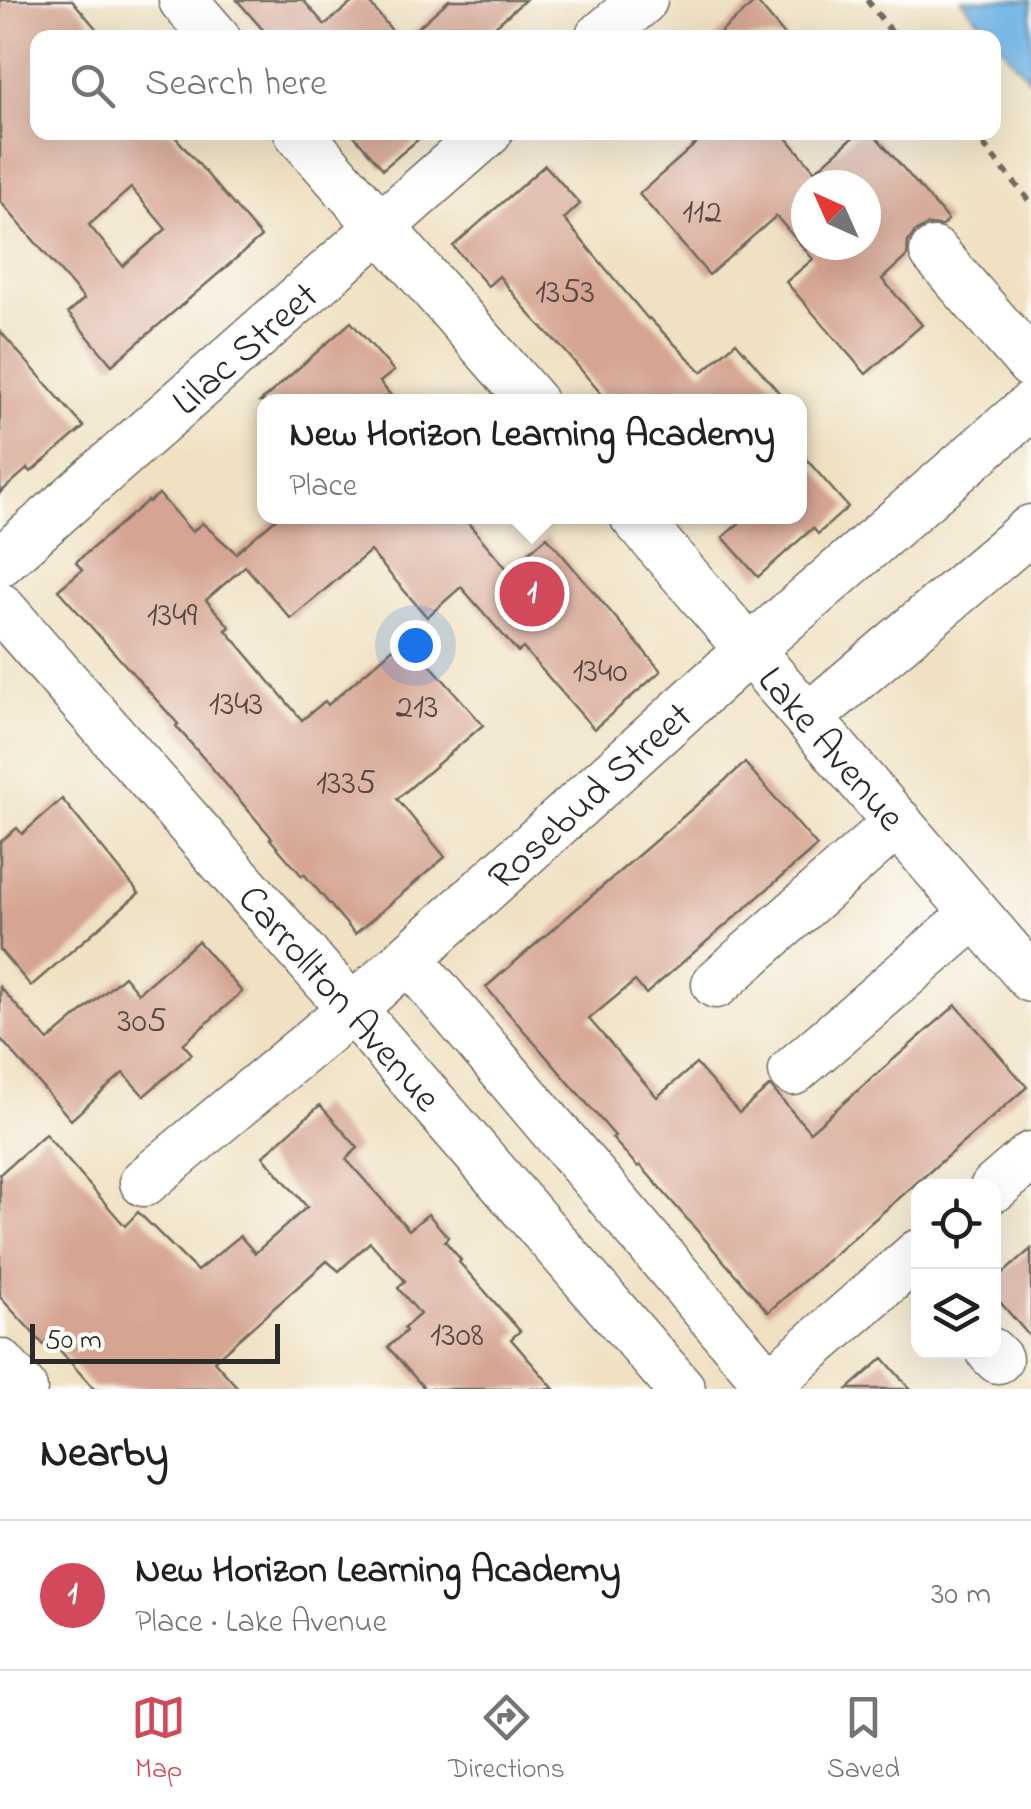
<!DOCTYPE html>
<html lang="en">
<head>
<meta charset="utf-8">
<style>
  body { margin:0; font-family:"Indie Flower",sans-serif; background:#f6f6f6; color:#202124 }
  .controls { position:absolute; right:30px; bottom:30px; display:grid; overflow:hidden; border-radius:20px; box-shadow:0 10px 40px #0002 }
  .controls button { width:90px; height:90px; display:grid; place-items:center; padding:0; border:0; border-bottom:2px solid #e0e0e0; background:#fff; color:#202124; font:50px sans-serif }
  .compass { position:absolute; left:791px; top:170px; width:90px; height:90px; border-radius:50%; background:#fff; box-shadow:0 10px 40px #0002; rotate:315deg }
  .scale { position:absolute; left:30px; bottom:25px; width:250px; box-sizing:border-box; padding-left:10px; border:5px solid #2b2b2b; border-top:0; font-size:28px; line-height:35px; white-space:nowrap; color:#2b2b2b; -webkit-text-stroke:8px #fdfcf7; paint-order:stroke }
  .you { position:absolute; left:415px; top:645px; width:35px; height:35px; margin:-25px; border:8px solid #fff; border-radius:50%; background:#1a73e8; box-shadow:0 0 0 15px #1a73e833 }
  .badge { display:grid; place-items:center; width:65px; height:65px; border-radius:50%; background:#d1495b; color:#fff; font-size:32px; font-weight:700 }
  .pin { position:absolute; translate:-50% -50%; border:5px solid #fff; box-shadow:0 2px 10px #0006 }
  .popup { position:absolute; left:257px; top:394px; width:550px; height:130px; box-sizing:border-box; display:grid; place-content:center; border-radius:20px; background:#fff; filter:drop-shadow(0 2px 8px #0005); font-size:32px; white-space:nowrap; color:#757577 }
  .popup b { font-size:38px; color:#202124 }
  .popup::after { content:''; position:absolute; left:50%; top:100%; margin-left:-20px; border:20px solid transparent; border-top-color:#fff }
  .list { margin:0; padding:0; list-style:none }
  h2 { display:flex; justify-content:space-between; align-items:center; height:130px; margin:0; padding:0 40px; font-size:42px }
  h2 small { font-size:32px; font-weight:400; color:#757577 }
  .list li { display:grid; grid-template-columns:65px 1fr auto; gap:30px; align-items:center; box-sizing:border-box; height:150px; padding:0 40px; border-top:2px solid #e0e0e0 }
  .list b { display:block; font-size:38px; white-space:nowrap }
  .list p { margin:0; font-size:32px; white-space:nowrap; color:#757577 }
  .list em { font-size:32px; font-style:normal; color:#757577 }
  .icon { flex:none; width:55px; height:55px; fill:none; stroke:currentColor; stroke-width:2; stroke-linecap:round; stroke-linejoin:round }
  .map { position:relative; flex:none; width:1031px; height:1389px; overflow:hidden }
  .search { position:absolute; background:#fff; box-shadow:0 10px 40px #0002; left:30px; right:30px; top:30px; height:110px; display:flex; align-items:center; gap:25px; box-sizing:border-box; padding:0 35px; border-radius:20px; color:#757577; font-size:38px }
  .sheet { height:280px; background:#fff }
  nav { display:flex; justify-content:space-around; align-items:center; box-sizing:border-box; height:140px; border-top:2px solid #e0e0e0; background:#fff; font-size:28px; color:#757577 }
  nav a { display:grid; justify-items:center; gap:5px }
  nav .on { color:#d1495b }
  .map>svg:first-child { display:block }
</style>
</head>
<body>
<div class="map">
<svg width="1031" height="1389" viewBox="0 0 1031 1389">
  <rect width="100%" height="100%" fill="#fdfcf7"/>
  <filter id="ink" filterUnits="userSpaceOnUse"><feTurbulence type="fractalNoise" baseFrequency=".01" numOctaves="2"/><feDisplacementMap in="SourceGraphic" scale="20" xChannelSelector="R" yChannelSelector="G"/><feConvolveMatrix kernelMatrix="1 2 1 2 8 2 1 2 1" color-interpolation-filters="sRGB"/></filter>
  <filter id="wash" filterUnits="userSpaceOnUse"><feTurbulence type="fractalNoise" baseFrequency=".0048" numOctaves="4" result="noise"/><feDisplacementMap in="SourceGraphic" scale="40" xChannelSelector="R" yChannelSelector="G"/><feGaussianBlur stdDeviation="2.25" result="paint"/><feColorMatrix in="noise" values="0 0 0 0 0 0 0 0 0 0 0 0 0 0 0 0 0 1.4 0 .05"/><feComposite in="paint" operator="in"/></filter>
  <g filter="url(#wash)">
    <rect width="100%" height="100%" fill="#f0e1c3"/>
    <!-- water -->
    <path fill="#6fb4e5" stroke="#4d7088" stroke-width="2.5" d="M962,0H1031V81Z"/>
    <g id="blocks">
      <!-- building -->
      <g fill="#d5a492" fill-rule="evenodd">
        <path d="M0,0H72L104,38H38V132H171L261,237L112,365L68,313L84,299L0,201ZM131,188L166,229L123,266L89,225Z"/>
        <path d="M237,0H303L325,25L355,0H367L398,38H270Z"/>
        <path d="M449,0H525L482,38H406Z"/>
        <path d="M756,1L787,38H714Z"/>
        <path d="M351,132H427L383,169Z"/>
        <path d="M709,132H782L815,171L859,132H872L948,220L942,226L928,225L915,232L908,242L907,256L882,279L922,325L866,374L786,282L813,259L776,216L709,275L639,194ZM806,185H866V245H806Z"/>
        <path d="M545,165L580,204L564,219L648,319L649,318L702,372L736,342L787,402H608L566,352L532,317L499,276L488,286L453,246Z"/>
        <path d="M351,322L394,371L380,382L396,402H260Z"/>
        <path d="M0,331L84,427L31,472L28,468L0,493Z"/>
        <path d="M800,452L848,507L818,534L813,528L758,577L723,537L747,516H800Z"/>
        <path d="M159,494L192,532L202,523L236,553L279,516H462L508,570L547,537L661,671L594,729L523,648L518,652L461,587L427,617L370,551L291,619L245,566L206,600L230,627L226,630L302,720L325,701L328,705L406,637L483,725L397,799L445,857L355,934L304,874L302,876L270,839L272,838L176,726L178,724L58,590L82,570L76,562L147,501L149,502Z"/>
        <path d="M745,763L817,846L646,994L635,981L589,1019L657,1097L696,1064L739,1113L770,1086L810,1132L956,1005L1027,1087L768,1312L640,1165L638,1167L612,1138L615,1136L486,987Z"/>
        <path d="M62,799L139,893L31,986L0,950V842L17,828L22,834Z"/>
        <path d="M198,941L242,992L183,1044L192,1054L144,1096L123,1073L71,1120L0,1038V987L48,1041L124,976L138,993Z"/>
        <path d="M320,1105L358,1148L346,1159L409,1230L428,1214L448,1237L445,1241L461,1260L459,1262L520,1331L511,1339L554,1389H425L388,1347L406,1331L404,1328L420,1314L398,1288L405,1281L370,1242L339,1271L327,1261L214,1361L239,1389H94L50,1339L44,1345L0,1297V1174L45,1134L125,1226L138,1212L197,1271L240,1236L255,1253L307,1207L263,1156Z"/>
        <path d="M1031,1249V1338L994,1295V1281Z"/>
        <path d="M883,1358L910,1389H848Z"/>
      </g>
    </g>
  </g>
  <g filter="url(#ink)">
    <use href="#blocks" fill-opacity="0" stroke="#706b60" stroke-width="2.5"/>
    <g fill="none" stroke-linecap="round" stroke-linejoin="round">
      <!-- minor casing -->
      <g stroke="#706b60" stroke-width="51">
        <g id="minor">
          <path d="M183,0L216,38"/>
          <path d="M599,38L643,0"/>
          <path d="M298,132L533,402"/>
          <path d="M934,252L1031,364"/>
          <path id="s1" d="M634,516L1031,978"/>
          <path id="s2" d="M0,562L488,132"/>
          <path id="s3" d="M0,607L352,1009L681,1389"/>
          <path d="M808,718L1031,529"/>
          <path d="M408,958L769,1384"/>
          <path d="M716,984L898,822"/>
          <path d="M793,1071L975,914"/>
          <path id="s4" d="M144,1182L352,1009L750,649L1031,406"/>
          <path d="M994,1188L1031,1156"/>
          <path d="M991,1352L998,1359"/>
          <path d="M0,1363L23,1389"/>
          <path d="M763,1389L918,1254"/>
        </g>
      </g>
      <!-- path -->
      <g stroke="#706b60" stroke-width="6" stroke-dasharray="8 8" stroke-linecap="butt">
        <path d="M867,0L896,38"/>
        <path d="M973,132L1031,203"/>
      </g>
      <!-- minor -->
      <use href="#minor" stroke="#fff" stroke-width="48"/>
    </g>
  </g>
  <g text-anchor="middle" stroke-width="9" stroke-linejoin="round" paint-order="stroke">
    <!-- number labels -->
    <g font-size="35" fill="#564945">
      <text x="702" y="222">112</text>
      <text x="565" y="302">1353</text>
      <text x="172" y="625">1349</text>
      <text x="600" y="681">1340</text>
      <text x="236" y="714">1343</text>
      <text x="417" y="717">213</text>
      <text x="346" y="793">1335</text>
      <text x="142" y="1031">305</text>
      <text x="457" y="1345">1308</text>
    </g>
    <!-- street labels -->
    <g font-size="40" fill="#2b2b2b" stroke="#fdfcf7">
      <text dy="14" stroke="none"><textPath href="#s2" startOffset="325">Lilac Street</textPath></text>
      <text dy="14" stroke="none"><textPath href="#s1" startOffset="305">Lake Avenue</textPath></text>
      <text dy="14" stroke="none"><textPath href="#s4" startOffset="590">Rosebud Street</textPath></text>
      <text dy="14" stroke="none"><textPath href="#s3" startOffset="518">Carrollton Avenue</textPath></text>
    </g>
  </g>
</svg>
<div class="controls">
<button><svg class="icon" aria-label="locate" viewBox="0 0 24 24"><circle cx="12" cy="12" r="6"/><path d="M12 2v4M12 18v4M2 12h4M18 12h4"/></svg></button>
<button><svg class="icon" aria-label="layers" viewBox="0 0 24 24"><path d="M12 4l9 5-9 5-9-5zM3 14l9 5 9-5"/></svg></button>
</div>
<svg class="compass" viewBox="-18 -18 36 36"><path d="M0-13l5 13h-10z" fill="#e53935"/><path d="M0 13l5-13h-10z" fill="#757577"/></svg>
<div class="scale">50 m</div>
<div class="you"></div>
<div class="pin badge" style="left:532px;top:594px">1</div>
<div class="popup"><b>New Horizon Learning Academy</b>Place</div>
<div class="search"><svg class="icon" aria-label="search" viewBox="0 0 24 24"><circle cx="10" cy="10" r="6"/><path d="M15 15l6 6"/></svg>Search here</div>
</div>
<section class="sheet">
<h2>Nearby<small></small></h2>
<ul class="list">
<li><span class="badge">1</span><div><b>New Horizon Learning Academy</b><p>Place · Lake Avenue</p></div><em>30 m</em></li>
</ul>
</section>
<nav>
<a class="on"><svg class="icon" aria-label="map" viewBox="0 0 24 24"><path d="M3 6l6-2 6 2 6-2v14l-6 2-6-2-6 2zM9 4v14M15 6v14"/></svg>Map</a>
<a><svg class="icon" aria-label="directions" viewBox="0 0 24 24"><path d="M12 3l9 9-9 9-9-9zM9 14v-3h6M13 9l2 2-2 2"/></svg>Directions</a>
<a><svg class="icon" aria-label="saved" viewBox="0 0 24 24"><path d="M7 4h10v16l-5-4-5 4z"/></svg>Saved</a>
</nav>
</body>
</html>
